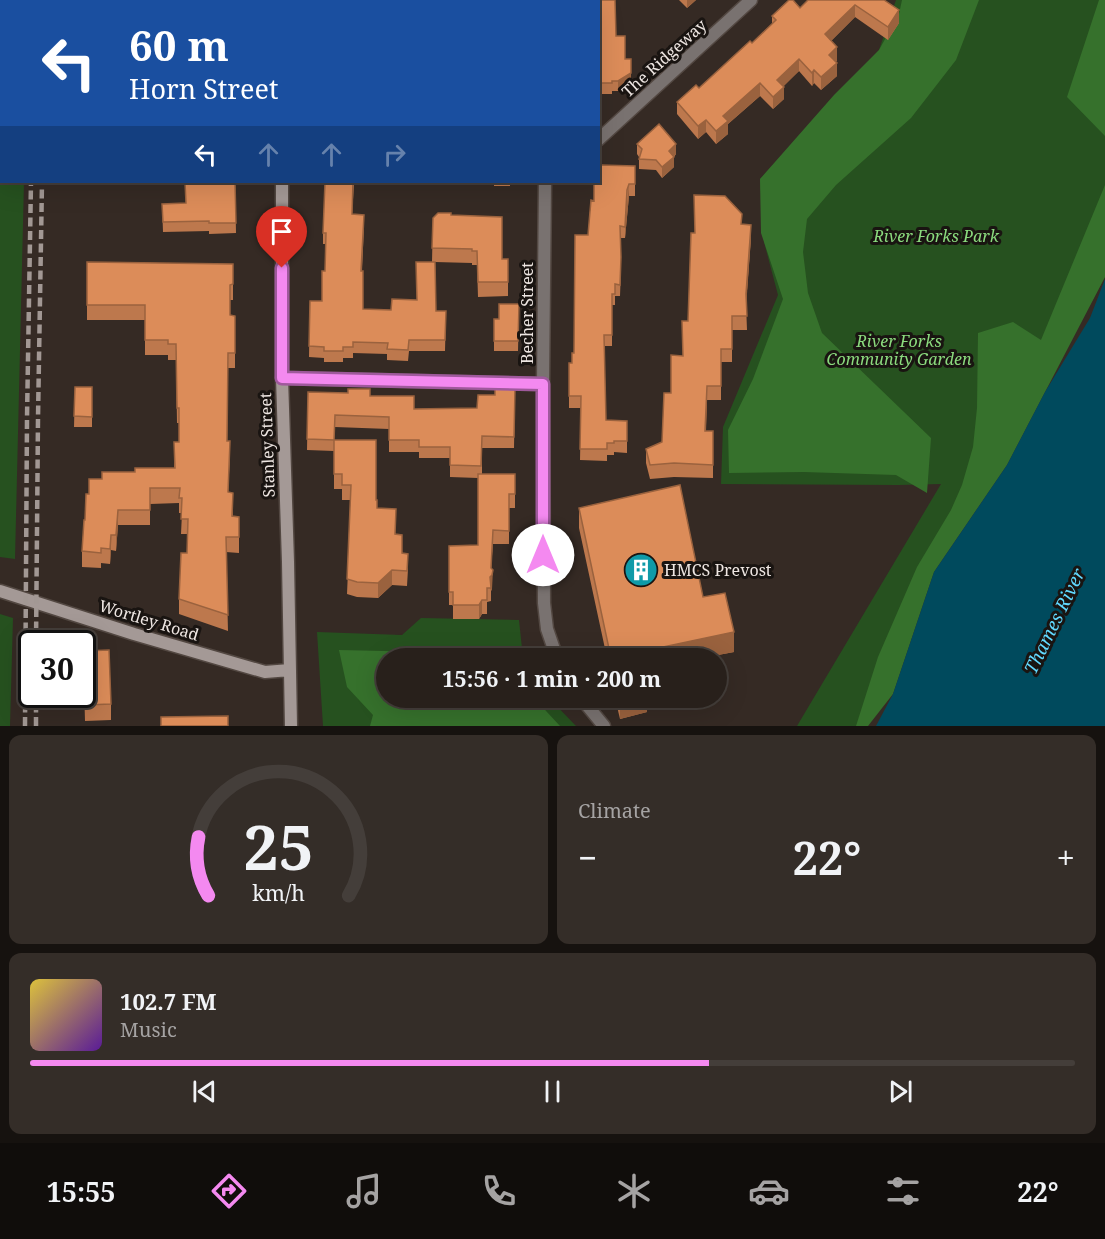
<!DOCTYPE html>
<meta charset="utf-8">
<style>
body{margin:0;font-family:"Noto Serif",serif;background:#342d28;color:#f1f3f6;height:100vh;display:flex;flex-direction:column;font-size:22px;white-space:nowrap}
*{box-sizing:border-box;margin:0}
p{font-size:20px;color:#a5a3a3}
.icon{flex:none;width:33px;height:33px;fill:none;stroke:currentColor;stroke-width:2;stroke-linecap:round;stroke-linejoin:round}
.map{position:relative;height:726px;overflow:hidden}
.details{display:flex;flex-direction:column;gap:9px;padding:9px;background:#16120f;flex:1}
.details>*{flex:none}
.guide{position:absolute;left:0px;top:0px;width:600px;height:183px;box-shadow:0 6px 24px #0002,0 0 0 2px #443e3a;background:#1a4fa0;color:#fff;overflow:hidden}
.speed{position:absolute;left:18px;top:630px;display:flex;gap:12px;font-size:30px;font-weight:700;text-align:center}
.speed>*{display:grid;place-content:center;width:78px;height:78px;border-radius:50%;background:#28201b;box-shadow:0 6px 24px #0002,0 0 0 2px #443e3a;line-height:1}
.speed .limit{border:3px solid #111;border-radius:9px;background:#fff;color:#111}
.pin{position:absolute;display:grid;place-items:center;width:51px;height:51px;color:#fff;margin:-62px -26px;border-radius:50% 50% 50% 0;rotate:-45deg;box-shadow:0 0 6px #0007}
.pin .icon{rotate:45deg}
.me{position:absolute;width:66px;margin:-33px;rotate:0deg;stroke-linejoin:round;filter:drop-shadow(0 0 4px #0008)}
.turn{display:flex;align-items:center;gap:21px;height:126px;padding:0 30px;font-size:27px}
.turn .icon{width:78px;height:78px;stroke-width:2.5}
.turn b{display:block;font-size:42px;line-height:51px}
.lanes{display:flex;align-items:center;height:57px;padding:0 30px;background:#0003;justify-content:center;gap:30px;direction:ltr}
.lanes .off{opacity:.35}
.big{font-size:45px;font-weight:700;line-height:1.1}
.details .tile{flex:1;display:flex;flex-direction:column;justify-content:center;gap:9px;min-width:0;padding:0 21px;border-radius:12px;background:#342d28}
.details .dial{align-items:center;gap:0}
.dial svg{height:156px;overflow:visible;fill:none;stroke:#443e3a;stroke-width:7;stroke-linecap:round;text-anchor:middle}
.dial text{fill:#f1f3f6;stroke:none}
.song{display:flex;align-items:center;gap:18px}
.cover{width:72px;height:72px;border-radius:9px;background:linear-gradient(135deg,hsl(50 70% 55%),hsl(270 70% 35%))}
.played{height:6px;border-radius:3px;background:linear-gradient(90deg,#f489f0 65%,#443e3a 65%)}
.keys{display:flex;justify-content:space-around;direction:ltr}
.heat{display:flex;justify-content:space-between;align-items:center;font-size:33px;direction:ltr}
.details .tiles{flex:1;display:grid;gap:9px;grid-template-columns:1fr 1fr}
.tile:last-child{grid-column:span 2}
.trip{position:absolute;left:376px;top:648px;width:351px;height:60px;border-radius:30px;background:#28201b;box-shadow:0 6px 24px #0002,0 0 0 2px #443e3a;font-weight:700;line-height:60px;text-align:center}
.tabs{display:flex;height:96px;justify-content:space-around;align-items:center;background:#100d0b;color:#a5a3a3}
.tabs .icon{width:42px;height:42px}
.tabs .selected{color:#f489f0}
.tabs b{font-size:27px;color:#f1f3f6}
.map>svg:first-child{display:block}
</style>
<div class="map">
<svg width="1105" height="726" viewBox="0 0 1105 726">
<rect width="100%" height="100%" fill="#352a24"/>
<path fill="#26511f" d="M0 0H35V2H2V182H24L15 559 0 557Z
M896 0H1105V277L1063 355 934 572 868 726H797L941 484 898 485 721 484 723 427 778 295 764 242 760 179 879 50Z
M0 614 13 618 10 726H0Z
M421 618 519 620 523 658H387V698H549L576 726H323L317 632 402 635Z"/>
<path fill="#36712c" d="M902 0H979L956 60 911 118 836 185 807 219 803 252 808 293 822 333 931 438 927 493 896 475 804 472 729 473 728 430 753 379 783 299 761 233 760 179 834 95 879 50 899 14Z
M1099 0H1105V136L1067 97Z
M1105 185V277L1007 465 934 572 893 694 868 726H856L878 657 917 567 951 510 962 485 973 447 977 408 978 333 1013 322 1041 340Z
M339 650 518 654V658H387V698H534L560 726H370L373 715 347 687Z"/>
<path fill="#004a5d" d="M1105 279V726H876L893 694 934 572 1007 465 1045 392 1090 318Z"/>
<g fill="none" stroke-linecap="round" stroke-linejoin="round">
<defs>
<path id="street" d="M546 2V0
M598 140 751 0
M545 182 543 384 544 603 547 629 557 658
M282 378 543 384
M581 698 604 726"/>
<path id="secondary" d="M282 2V0
M282 182V378L288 562 291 726
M0 591 134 634 265 672 290 670"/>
</defs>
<use href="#street" stroke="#534842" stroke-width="15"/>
<use href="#secondary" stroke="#534842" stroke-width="15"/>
<use href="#street" stroke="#797270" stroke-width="12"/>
<use href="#secondary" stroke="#a49996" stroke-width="12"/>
<path stroke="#a29894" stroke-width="4.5" stroke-dasharray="9 4.5" stroke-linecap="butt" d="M42 2V0
M53 2V0
M36 644 38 418 42 182
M25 726 27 418 31 182
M36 726V694"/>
</g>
<path fill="#bd784d" d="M679 0H696L687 8Z
M884 0 899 23 888 40 855 17 831 41 837 60 836 62 837 76 821 90 814 83 812 86 799 71 783 86 784 99 773 109 760 96 728 124V134L716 144 706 132 698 139 677 114V102L699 88 752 43 772 25V16L800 8Z
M598 2 616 36 625 59 631 83 618 91H612V94H598Z
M637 144 676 154 674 157V167L662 178 656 170 639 169V157L637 154Z
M635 166V196H629L625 238H621V269L620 296H615V305H612V346H604L606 420 627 421V453L614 452V455H607V461L580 460 581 408H569V363H572L574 353 588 235 594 201Z
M235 182 236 233 209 234V231L163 232 162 204 186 203Z
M325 182H374V185H354L352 214 364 226 362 271 363 309 391 310 417 300 432 262 433 218 451 215 502 259H508V296L478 297 477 265H472V263L435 262 436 311H446L445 351H409L408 361 387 360V354L353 353V358H343V362H324V358L309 357 310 301H322L325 271 326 244H323V233Z
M494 182H510V186H494Z
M742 224 751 238 746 304 747 330H732V362H721V400H707L706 431H713V478L674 477 650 479 646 463V449L662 442 671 393 683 356 688 321 694 233Z
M87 262 233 264V300H230V315L235 316V368H228L227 441 230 456 228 493 233 508V516L239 517V553L226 552 228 631 179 614V599L187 553 188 534H181L182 513H179V503L150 504V525H118L116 551 111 550 110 564 101 563V568L82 567V551L89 494 102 479 135 472 174 468V442H179V423H177L176 360H168V355H145V320H87Z
M519 304 518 351H494V319H499Z
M75 387H92V427H74Z
M515 389 514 448H482V474H515V508H509V544H493L491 568 492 589 491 591V601L487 602V614H482L479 619H453V605H449V546L478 545V478L450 477V458H419V452H389V429L335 427 334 440 376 500 377 508 396 534 408 569 407 586 392 585 378 598 357 597 347 594 351 500H342V489H334V442V451L307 450 308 392 370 396 414 409 477 408 495 395Z
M579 508 703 597 734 652 702 658H607L579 528Z
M83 651 111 704V720L85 721Z
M615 698H647V712L620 719Z"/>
<path fill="#9a623e" d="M687 0H696L687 8Z
M855 5V17L825 47V34Z
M899 10V23L888 40V27Z
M837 47V60L829 68V55Z
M799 59V71L777 93V80Z
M837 63V76L821 90V77Z
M814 70V83L812 86V73Z
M631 73V83L618 91V81Z
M760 83V96L728 124V134L716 144V131L723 116Z
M784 87V99L773 109V97Z
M706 120V132L698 139V126Z
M676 144V154L669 161V151Z
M674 157V167L662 178V167Z
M629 184V196L625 238V227Z
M751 225V238L746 308V294Z
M118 510V525L116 551V535Z
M493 530 491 577 493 570 492 589 491 591 490 588Z
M111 535V550L110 564V549Z
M392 570V585L378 598V583Z
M482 600V614L479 619V605Z
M734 632V652L702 658H639V652Z
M624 698H647V712L620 719V699Z"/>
<path fill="#dc8c59" stroke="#9a623e" stroke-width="1.5" d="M202 0H237V2H202Z
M318 0H351V2H318Z
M479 0H508V2H479Z
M576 0H615L616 36H625V59H631V73L618 81H612V83H598V2H576Z
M789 0H793L800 8 808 0H884L899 10 888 27 855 5 825 34 837 47 829 55 837 63 821 77 814 70 812 73 799 59 777 80 784 87 773 97 760 83 723 116 728 121 716 131 706 120 698 126 677 102 696 85 699 88 750 41 752 43 776 20 772 16Z
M659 124 676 144 669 151 674 157 662 167 656 160 639 159 642 149 637 144Z
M600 165 635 166V184H629L627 190 625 227 620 226 621 257 620 285 615 284V294H612V335H604L606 420 627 421V441H614V443H607V449H580L581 396H569V363H572V353H574L575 235H588L591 200 594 201V182H598V174H600Z
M185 182H235L236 223H209V221L163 222 162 204 186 203Z
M325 182H353L352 214 364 215 361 271H363V309L391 310 392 299 417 300 416 262H435L436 311H446L445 340H409L408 350 387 349 388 343 353 342V347H343V351H324V347L309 346 310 301H322V271H325L326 233H323Z
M694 195 725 196 742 214 741 224 751 225 746 294 747 316H732V349H721V386H707L705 431H713V465L674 463 650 465 646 449 662 442 664 393H671V355L683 356 682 321H688L691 233H695Z
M438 213H451V215L502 217V259H508V282H478L477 251H472V249L432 248 433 218Z
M87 262 233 264V284L230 285V315L235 316V353H228L227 441H230L228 492 233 493 232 516 239 517V537H226L228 615 179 599 181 553H187L188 519H181L182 498H179L180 488H150V510H118L116 535H111L110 549 101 548V553L82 551 84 520H85L86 494H89V479H102V472H135V468H175L174 442H179V408H177L176 344H168V340H145V305H87Z
M499 304H519L518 341H494V319H499Z
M75 387H92V417L74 416Z
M495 388 515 389 514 437 482 436 481 466 450 465V447H419V440H389V417L335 415 334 440 307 439 308 392 348 393V389H370V396H414V409L477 408 478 395H495Z
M334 440H376V500H377V508L396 509 395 534 402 535V553L408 554 407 571 392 570 378 583 357 582 347 579 351 485H342V474H334Z
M478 474H515V494H509V531L493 530 491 568 493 570 492 575 490 577 491 588H487V600H482L479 605H453V592H449V546L478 545Z
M680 485 703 597 725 593 734 632 639 652 640 658H611L579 508Z
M109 650 111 704 85 705 83 651Z
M228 716V726H161V717Z"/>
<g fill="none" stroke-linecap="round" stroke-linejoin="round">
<defs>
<path id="route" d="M282 268V378L543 384V555"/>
</defs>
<use href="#route" stroke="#9f599c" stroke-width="15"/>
<use href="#route" stroke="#f489f0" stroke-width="10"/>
</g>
<defs>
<symbol id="building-disc" viewBox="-11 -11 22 22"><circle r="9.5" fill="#0f9aa8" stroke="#191411"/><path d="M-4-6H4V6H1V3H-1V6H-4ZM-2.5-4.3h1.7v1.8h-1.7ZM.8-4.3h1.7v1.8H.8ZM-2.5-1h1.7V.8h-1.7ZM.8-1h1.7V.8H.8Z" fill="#fff"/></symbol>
</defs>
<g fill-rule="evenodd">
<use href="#building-disc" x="622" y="551" width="38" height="38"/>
</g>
<g text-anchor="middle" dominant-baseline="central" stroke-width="6" stroke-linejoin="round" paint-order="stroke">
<g font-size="16" fill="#eee6e2" stroke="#191411">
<text transform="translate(664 58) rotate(-42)">The Ridgeway</text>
<text transform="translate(527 313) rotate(-90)">Becher Street</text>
<text transform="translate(267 445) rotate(-92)">Stanley Street</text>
<text transform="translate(149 620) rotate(17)">Wortley Road</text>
</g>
<g font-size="16" font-style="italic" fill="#8bdb7e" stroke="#191411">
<text x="936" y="236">River Forks Park</text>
<text x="899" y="341">River Forks<tspan x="899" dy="18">Community Garden</tspan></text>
</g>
<g font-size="16" fill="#eee6e2" stroke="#191411" text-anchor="start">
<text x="664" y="570">HMCS Prevost</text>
</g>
<g font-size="18" font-style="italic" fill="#61d9ff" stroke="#191411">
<text transform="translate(1054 621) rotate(-64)">Thames River</text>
</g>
</g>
</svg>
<div class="speed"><div class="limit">30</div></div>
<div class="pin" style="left:282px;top:268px;background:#d93025"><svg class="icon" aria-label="arrive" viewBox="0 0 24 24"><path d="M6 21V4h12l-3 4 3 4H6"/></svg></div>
<svg class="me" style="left:543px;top:555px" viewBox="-20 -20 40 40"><circle r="19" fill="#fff"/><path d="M0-13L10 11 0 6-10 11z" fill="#f489f0"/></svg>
<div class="trip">15:56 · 1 min · 200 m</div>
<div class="guide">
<div class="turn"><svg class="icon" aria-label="left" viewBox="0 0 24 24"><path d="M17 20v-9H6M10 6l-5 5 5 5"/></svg><div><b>60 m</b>Horn Street</div></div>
<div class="lanes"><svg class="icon" aria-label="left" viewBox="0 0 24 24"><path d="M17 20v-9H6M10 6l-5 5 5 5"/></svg><svg class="icon off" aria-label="ahead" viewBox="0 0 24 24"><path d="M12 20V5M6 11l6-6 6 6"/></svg><svg class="icon off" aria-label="ahead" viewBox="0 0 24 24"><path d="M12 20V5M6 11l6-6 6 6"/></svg><svg class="icon off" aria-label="right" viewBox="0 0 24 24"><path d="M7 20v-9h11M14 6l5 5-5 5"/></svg></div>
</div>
</div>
<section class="details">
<div class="tiles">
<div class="tile dial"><svg viewBox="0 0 100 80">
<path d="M14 69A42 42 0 1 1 86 69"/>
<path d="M14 69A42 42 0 0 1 9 39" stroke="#f489f0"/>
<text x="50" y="56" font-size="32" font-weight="700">25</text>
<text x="50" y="72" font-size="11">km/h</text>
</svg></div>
<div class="tile"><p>Climate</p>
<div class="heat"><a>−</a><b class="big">22°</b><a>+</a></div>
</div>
<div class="tile">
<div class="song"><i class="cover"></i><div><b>102.7 FM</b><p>Music</p></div></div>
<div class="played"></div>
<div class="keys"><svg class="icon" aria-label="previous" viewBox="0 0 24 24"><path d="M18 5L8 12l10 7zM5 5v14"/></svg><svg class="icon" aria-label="pause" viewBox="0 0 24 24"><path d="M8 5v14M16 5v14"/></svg><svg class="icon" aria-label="next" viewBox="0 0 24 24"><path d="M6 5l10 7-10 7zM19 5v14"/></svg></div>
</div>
</div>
</section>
<nav class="tabs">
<b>15:55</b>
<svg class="icon selected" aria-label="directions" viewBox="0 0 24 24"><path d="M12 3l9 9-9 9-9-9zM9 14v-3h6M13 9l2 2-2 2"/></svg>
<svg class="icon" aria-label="music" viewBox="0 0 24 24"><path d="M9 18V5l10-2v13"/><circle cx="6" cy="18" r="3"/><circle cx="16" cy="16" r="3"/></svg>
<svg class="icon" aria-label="phone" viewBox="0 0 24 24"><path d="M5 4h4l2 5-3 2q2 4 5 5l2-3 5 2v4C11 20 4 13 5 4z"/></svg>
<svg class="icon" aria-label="climate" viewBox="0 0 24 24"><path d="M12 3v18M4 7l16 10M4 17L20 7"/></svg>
<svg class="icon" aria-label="car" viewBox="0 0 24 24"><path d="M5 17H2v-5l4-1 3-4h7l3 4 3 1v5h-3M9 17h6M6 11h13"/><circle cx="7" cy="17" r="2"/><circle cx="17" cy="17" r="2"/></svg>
<svg class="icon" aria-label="filters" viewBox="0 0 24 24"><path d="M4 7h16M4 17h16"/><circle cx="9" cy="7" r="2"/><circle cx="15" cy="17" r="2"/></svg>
<b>22°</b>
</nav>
